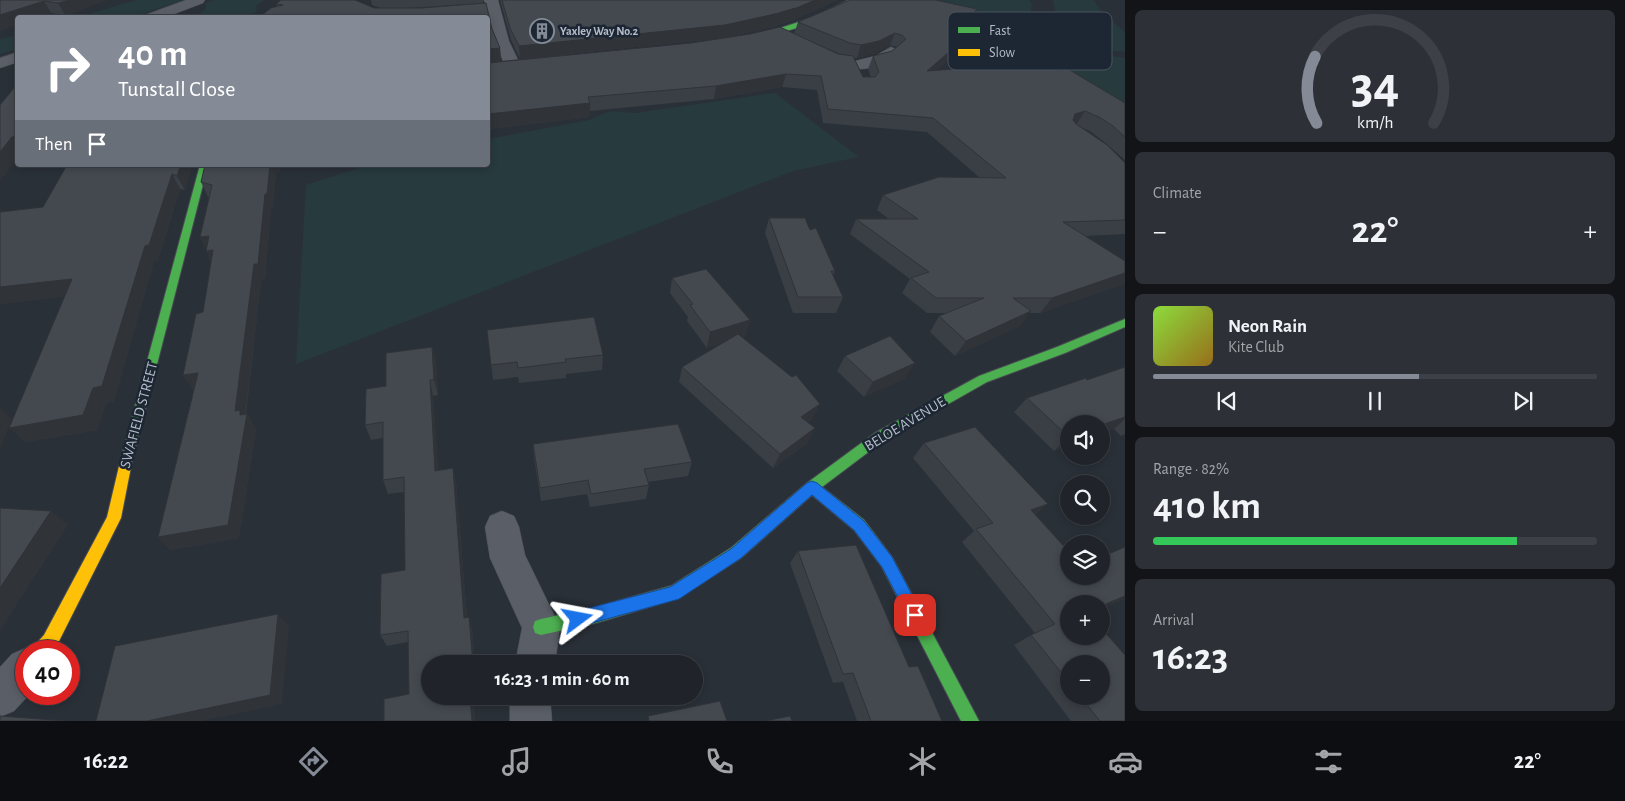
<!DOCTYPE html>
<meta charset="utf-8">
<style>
body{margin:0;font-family:"Alegreya Sans",sans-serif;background:#2d3036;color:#f1f3f6;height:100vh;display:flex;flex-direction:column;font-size:19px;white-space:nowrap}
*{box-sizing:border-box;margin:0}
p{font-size:16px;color:#a2a4a8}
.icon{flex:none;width:28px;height:28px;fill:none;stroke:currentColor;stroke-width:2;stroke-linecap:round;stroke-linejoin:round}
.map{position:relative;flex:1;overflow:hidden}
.side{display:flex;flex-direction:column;gap:10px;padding:10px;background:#121417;width:500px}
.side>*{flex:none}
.guide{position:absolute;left:15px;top:15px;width:475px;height:152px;border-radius:5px;box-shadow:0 2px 8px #0003,0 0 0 1px #3d4147;background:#848b96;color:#fff;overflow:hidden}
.fabs{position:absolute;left:1060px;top:415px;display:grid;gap:10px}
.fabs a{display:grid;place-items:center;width:50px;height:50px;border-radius:50%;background:#20242a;box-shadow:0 2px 8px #0003,0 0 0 1px #3d4147;font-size:25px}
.speed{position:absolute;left:15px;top:640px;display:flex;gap:10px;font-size:25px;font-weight:700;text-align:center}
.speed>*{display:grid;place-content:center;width:65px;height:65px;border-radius:50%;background:#20242a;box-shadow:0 2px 8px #0003,0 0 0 1px #3d4147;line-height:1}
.speed .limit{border:8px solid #d22;background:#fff;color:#111}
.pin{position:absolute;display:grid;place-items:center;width:42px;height:42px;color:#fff;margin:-21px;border-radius:10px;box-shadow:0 2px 8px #0006}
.me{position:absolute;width:55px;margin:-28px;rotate:77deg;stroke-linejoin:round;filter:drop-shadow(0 0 4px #0008)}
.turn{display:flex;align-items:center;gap:18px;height:105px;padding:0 20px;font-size:22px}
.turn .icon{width:65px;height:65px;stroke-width:2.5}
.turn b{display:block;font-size:35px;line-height:42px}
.then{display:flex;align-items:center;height:48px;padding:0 20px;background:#0003;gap:10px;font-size:19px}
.big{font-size:38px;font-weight:700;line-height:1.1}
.side .card{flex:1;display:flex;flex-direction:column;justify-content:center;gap:8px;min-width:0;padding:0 18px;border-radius:8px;background:#2d3036}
.side .dial{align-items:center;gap:0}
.dial svg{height:130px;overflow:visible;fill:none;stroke:#3d4147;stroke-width:7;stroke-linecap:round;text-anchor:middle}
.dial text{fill:#f1f3f6;stroke:none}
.song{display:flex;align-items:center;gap:15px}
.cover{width:60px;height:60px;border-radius:8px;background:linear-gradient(135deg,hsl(90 70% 55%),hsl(40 70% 35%))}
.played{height:5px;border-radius:2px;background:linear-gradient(90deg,#848b96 60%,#3d4147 60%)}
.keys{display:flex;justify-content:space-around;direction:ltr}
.heat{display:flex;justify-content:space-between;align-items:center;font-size:28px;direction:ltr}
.charge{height:8px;border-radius:4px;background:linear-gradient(90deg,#34c759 82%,#3d4147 0)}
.trip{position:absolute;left:421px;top:655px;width:282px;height:50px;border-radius:25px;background:#20242a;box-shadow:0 2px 8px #0003,0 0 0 1px #3d4147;font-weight:700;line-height:50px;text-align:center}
.dock{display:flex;height:80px;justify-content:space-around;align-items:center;background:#0d0e11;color:#a2a4a8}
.dock .icon{width:35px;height:35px}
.dock .on{color:#848b96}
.dock b{font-size:22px;color:#f1f3f6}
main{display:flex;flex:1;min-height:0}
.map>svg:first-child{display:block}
</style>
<main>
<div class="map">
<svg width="1125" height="721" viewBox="0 0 1125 721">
<rect width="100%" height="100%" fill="#2a3038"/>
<path fill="#273a3e" d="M136 0H183L133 17H79Z
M214 0H264L256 6 257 12 237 17 193 18 206 9V3Z
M914 0H1029L1032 5 1027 24 998 68 1007 18Z
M1053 0H1094L1102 13 1125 32V52C1108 50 1059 48 1048 36L1057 18Z
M17 35V49L0 54V39Z
M1040 44 1125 58V106L1020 67Z
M775 93 859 157 793 171 296 364 306 185 368 165H488V139L589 120 610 111 635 113Z"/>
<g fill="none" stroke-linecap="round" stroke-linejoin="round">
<defs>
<path id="street" d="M186 0H205L203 3 164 18H143L145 15Z
M484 0H498L509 41 521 66 519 69H507L505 66 495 41 488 13 449 16 442 12 449 8 486 5Z
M891 47 896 49 899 52C890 64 866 72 851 68L849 65 851 62 875 56Z
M18 52V62L0 68V58Z
M502 511 514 516 519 527 525 555 560 627 555 664H515L522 628 490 558 485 527 490 516Z
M26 648 33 651H26V694H30L14 711 0 717V667L12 654Z
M510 696H550L552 721H510Z"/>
<path id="fast" d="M849 0H856C829 21 785 32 752 40L747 39 814 17Z
M200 165H208L132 462 131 466 126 467 121 466 120 462Z
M1125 319V327L1065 353 987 382 883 441 822 487 864 520 892 557 979 721H961L882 567 854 530 812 495 741 558 679 598 596 623 541 635 535 633 533 627 535 621 541 619 596 607 671 586 731 548 807 483 875 433 979 376 1057 347Z"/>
<path id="slow" d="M126 457 131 458 132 462 121 518 56 647 51 651H33L35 645 44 635 107 517 120 462 121 458Z"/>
</defs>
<use href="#street" stroke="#484c53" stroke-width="1"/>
<use href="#fast" stroke="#484c53" stroke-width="2"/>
<use href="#slow" stroke="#484c53" stroke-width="2"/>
<use href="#street" fill="#5a5e66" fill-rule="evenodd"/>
<use href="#fast" fill="#4caf50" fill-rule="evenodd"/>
<use href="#slow" fill="#ffc107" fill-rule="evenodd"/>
</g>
<path fill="#3a3f45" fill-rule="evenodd" d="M0 0H106L74 13 65 15 51 13 38 18H18Z
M371 0H484L483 3 492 29 500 48 501 61 794 34 798 22 972 21 968 25 978 27 972 39 937 70H1057L1125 103V160L1103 141 1090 131 1080 127 1125 163V234L1085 236 1124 284 1040 313H1029L1020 326 955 356 930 332 939 316 947 313H927L902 293 910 279 850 234 856 219H889L877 210 883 195 980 178 927 132 823 123 817 90 782 87 714 99 590 111V117L488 129V18L277 6 276 4 356 1 374 8H381L372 5ZM470 4 421 8H409ZM808 40 838 53 841 54H838ZM890 45 897 47 892 51 873 56 868 69 871 77H863L854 58H857L874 54Z
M500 0H838L796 19 772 27 723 38 520 59 511 40Z
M67 165H192L185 190 180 189 158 260 154 261 114 401 106 403 97 430 25 442 65 296 0 304V212L43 207Z
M205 165 280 172H276L273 209H271L265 279 261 280 246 414H247L256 429 239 538 171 550 158 537 194 390 183 375 203 312 211 262 206 249 200 237 210 197H208L201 182Z
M769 218 810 230 835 271 833 276 843 297 836 313H793L765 233Z
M672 278 750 320 745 336 742 337 813 419 808 422V443L773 468 679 382 682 367 724 342 707 348 687 321 688 317 670 293Z
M487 330 603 355 602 370 566 374V378L519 383 518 377 493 380Z
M432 347 436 363 438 395 433 396 438 470 453 468 456 482 467 617 472 628 475 664H430L473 696 475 721H384L409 694 408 642 387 646 380 635 405 570 404 492 388 494 383 480V438L371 440 365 425 386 386Z
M845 356 905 378 864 397 837 371Z
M1125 367V434L1121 436 1114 429 1101 434V424L1069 445 1054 451 1014 412 1027 398 1087 380Z
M924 443 1035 515 1069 576 1125 598 1101 609V604H1069L1125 721H1071L1014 645 1035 633 962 542 974 531 913 458ZM1069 664 1101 696H1069Z
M533 444 692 462 688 476 648 482 649 485 646 499 590 507 587 494 541 501 534 458Z
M798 551 909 667 942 721H857L843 682 833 683 790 563Z"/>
<path fill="#303338" d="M71 0H106L74 13 65 15 58 3Z
M815 0H838L796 19 772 27 723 38 520 59 519 46Z
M44 1 51 13 38 18H18V25L0 31V15Z
M977 9 972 21 958 36 963 23Z
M978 27 972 39 921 85 927 71Z
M895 33 890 45 874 54 857 58 861 45Z
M500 48 501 61 488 63V49Z
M786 74 782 87 714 99 716 86Z
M590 103V117L488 129V114Z
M1085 111 1076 125 1066 128 1075 114Z
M18 136V157L0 182V152L12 137Z
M181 165H192L185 190 177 176Z
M270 165H281L280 172H276L273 209H271L265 279 261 280 245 418 247 414 256 429 239 538 171 550 158 537 235 411 254 264Z
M172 174 180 189 158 260 154 261 114 401 106 403 97 430 25 442 9 428 93 388 145 246Z
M209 236 214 252V266L206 251H207L200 237Z
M1125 273V282L1124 284 1040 313 1052 298Z
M72 279 83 294 0 304V287Z
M1031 311 1020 326 955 356 966 341Z
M750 320 745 336 707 348 710 332Z
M432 347 436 363 438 395 434 380Z
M915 363 905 378 864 397 873 382Z
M198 373 208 387 193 390 183 375Z
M430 380 433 396 439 485 435 471Z
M820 404 813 419 794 432 801 417Z
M0 408 12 419 0 450Z
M1125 417V419L1114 429 1101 434V425Z
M815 428 808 443 773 468 780 454Z
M1069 437V445L1054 451Z
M453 468 456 482 468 629 464 618Z
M1048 504 1032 518 1031 510Z
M51 511 68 525 0 631V588Z
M1125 596V599L1101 609V606Z
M278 614 289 626 282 704 202 721H147Z
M469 617 472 628 475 664H473Z
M470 696H473L475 721H472Z"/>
<path fill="#444950" stroke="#303338" d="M0 0H71L58 3 44 1 0 15Z
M281 0H355L374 8H421L486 3 492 29 500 48 488 49V18H258L271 8 283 5 276 4Z
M502 0H815L799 7 775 14 725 25 519 46 510 28Z
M850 0H935L977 9 963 23 978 27 927 71 1045 62 1057 70 1068 69 1125 103V137L1113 126 1099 117 1085 111 1075 114 1073 120 1076 124 1107 145 1125 163V220L1063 222 1125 261V273L1052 298H1013L1031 311 966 341 939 316 984 298H936L911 278 929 272 856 219H918L883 195 939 177 1006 178 933 118 828 109 821 76 786 74 716 86 588 97 590 103 488 114V63L691 43 750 34 780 27 838 54 853 56 863 77H875L879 72 873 56 892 51 906 39 902 35 895 33 879 41 861 45 850 43 798 22Z
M239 15 243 18H228Z
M18 83V136L12 137 0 152V105Z
M67 165H181L177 176 172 174 149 245 145 246 102 386 93 388 83 415 9 428 72 279 0 287V212L43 207Z
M205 165H270L267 194H265L258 264H254L235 411 240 410V415L247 414 228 525 158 537 198 373 183 375 196 314 203 312 213 250 206 251 209 236 200 237 212 185 201 182Z
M769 218H805L810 230 816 228 835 271H831L843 297H798Z
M706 269 750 320 710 332 690 305 693 304 672 278Z
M594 317 603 355 565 359 566 362 518 368 517 362 491 365 487 330Z
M738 334 792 377 796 375 820 404 801 417 815 428 780 454 682 367Z
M890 336 915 363 873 382 845 356Z
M432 347 434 380H430L435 471 453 468 464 618 469 617 473 664H430V696H470L472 721H384V699L409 694 408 631 380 635 381 574 405 570 404 477 383 480V422L365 425 366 389 386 386V353Z
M1125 367V417L1101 425V424H1069V437L1027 398 1086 378 1087 380Z
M678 424 692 462 644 469 649 485 591 494 588 480 540 488 533 444Z
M975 427 1048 504 1031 510 1069 552V576H1101V557L1125 547V596L1101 606V604H1069V636H1101V628L1125 655V721H1100L1080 696H1101V664H1069V682L1031 635 1055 624 976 529 993 523 924 443Z
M0 508 51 511 0 588Z
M856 545 909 667 918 666 942 721H871L853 673 843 674 798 551Z
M278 614 270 695 147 721H96L115 646Z
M720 701 727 721H649L648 716Z
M0 716 67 721H0Z
M790 716 792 721H765Z"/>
<path fill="#1a73e8" stroke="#114b97" d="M812 481 817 483 864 521 892 557 920 610 923 615 920 620 915 623 910 620 882 567 854 530 812 495 741 558 679 599 578 627 573 625 570 619 573 614 578 611 670 587 731 549 807 483Z"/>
<defs>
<symbol id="building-ring" viewBox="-11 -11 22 22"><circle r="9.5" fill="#1d2633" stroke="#848b96" stroke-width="1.5"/><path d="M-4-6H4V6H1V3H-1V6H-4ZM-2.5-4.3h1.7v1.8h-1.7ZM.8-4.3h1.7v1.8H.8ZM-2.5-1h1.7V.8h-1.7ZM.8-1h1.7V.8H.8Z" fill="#848b96"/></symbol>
</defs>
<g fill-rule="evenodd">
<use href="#building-ring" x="528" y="17" width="28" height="28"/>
</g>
<g text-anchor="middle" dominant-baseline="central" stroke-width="5" stroke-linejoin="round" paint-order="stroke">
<g font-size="12" font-weight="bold" fill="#b4bcc9" stroke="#1d2633" text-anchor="start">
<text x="560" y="31">Yaxley Way No.2</text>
</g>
<g font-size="15" fill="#b4bcc9" stroke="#1d2633">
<text transform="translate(139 415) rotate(-75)">SWAFIELD STREET</text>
<text transform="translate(905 424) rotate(-31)">BELOE AVENUE</text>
</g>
</g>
<rect x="948" y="12" width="164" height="58" rx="8" fill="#1d2633" stroke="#4a5360" stroke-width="1"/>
<rect x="958" y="27" width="22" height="6" fill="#4caf50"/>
<rect x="958" y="49" width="22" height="7" fill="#ffc107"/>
<g font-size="14" fill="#b4bcc9">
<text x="989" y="35">Fast</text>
<text x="989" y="57">Slow</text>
</g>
</svg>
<div class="fabs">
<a><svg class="icon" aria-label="sound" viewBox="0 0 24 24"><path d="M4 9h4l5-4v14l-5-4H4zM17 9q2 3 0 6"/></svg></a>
<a><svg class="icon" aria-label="search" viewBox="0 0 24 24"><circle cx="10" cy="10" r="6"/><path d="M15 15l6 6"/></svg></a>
<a><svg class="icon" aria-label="layers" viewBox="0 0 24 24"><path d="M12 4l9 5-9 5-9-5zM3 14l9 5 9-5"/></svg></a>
<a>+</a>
<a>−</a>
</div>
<div class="speed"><div class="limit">40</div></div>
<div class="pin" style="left:915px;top:615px;background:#d93025"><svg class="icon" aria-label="arrive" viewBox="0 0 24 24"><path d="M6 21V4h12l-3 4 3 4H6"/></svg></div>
<svg class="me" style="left:578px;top:619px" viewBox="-20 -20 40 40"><path d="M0-17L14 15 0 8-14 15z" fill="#1a73e8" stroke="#fff" stroke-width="4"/></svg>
<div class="trip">16:23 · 1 min · 60 m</div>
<div class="guide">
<div class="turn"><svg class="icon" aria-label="right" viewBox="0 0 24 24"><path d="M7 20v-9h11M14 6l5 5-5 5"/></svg><div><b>40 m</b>Tunstall Close</div></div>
<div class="then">Then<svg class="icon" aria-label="arrive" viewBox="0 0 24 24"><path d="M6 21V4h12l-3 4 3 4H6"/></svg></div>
</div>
</div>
<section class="side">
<div class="card dial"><svg viewBox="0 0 100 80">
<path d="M14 69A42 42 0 1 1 86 69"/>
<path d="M14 69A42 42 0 0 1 13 28" stroke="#848b96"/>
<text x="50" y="56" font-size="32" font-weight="700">34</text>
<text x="50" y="72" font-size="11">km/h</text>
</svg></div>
<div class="card"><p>Climate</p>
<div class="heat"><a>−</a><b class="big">22°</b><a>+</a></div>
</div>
<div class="card">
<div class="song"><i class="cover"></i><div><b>Neon Rain</b><p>Kite Club</p></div></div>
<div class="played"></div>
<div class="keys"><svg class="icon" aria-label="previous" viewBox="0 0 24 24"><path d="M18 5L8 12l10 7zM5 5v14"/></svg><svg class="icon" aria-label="pause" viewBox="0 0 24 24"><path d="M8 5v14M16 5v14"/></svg><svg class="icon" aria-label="next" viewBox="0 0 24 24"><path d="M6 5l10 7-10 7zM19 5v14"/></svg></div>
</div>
<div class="card"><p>Range · 82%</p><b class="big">410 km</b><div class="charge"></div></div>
<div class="card"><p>Arrival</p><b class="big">16:23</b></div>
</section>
</main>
<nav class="dock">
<b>16:22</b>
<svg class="icon on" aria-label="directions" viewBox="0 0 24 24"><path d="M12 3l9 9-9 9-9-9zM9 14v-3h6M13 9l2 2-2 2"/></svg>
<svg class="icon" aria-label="music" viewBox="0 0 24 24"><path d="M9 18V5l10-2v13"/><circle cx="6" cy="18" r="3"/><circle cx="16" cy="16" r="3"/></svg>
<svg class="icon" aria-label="phone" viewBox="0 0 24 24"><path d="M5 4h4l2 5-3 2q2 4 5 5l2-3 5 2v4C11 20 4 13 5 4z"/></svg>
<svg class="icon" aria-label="climate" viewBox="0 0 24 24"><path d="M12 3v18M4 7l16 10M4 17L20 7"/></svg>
<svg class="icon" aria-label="car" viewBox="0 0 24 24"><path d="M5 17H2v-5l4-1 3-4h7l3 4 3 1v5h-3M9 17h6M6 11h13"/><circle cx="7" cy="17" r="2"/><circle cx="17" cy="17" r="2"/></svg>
<svg class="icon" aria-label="filters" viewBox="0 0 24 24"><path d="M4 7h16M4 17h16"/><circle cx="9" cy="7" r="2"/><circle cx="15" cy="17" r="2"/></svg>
<b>22°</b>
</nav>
